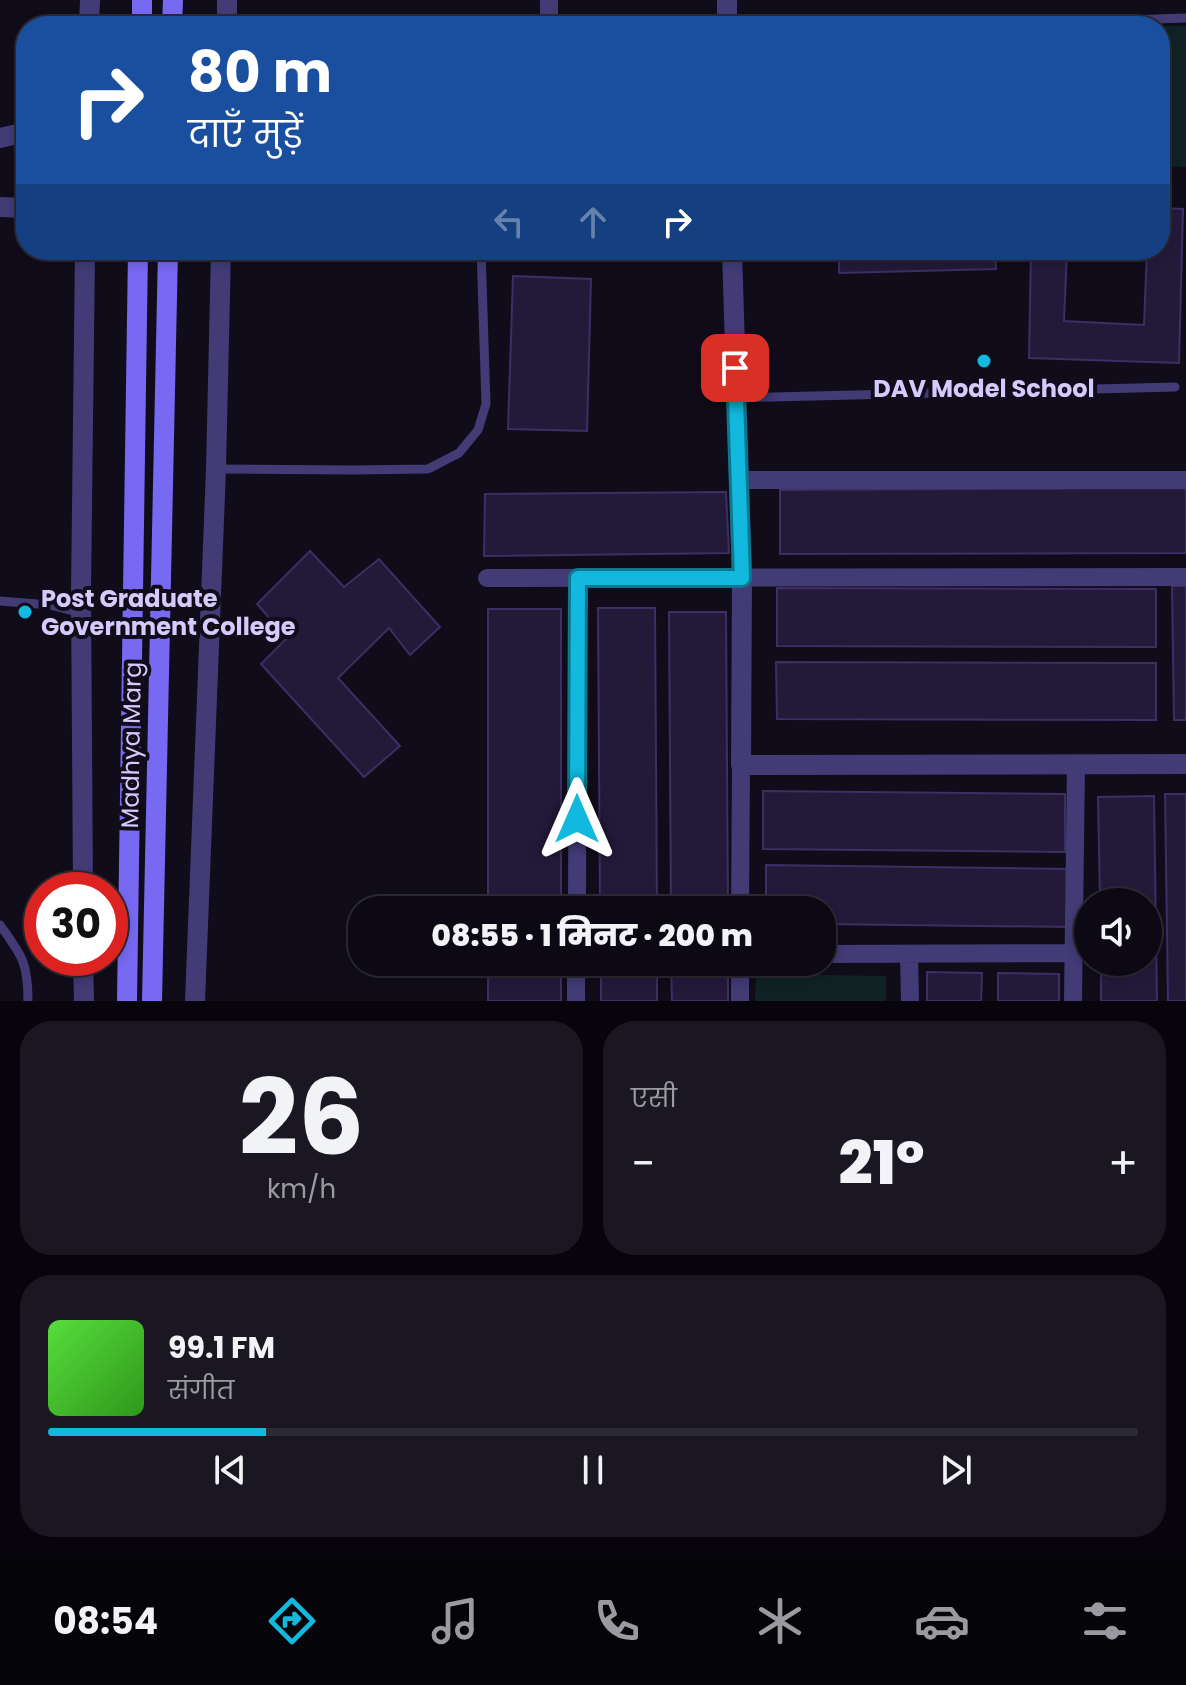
<!DOCTYPE html>
<html lang="hi">
<meta charset="utf-8">
<style>
body{margin:0;font-family:Poppins,"Noto Sans Devanagari",sans-serif;background:#1a1722;color:#f1f3f6;height:100vh;display:flex;flex-direction:column;font-size:30px;white-space:nowrap}
*{box-sizing:border-box;margin:0}
p{font-size:26px;color:#9a9aa0}
.icon{flex:none;width:44px;height:44px;fill:none;stroke:currentColor;stroke-width:2;stroke-linecap:round;stroke-linejoin:round}
.map{position:relative;height:1001px;overflow:hidden}
.sheet{display:flex;flex-direction:column;gap:20px;padding:20px;background:#07050b;flex:1}
.sheet>*{flex:none}
.guide{position:absolute;left:16px;top:16px;width:1154px;height:244px;border-radius:32px;box-shadow:0 4px 12px #0003,0 0 0 2px #2c2a34;background:#1a4fa0;color:#fff;overflow:hidden}
.fabs{position:absolute;left:1074px;top:888px;display:grid;gap:16px}
.fabs a{display:grid;place-items:center;width:88px;height:88px;border-radius:50%;background:#0c0914;box-shadow:0 4px 12px #0003,0 0 0 2px #2c2a34;font-size:40px}
.speed{position:absolute;left:24px;top:872px;display:flex;gap:16px;font-size:40px;font-weight:700;text-align:center}
.speed>*{display:grid;place-content:center;width:104px;height:104px;border-radius:50%;background:#0c0914;box-shadow:0 4px 12px #0003,0 0 0 2px #2c2a34;line-height:1}
.speed .limit{border:12px solid #d22;background:#fff;color:#111}
.pin{position:absolute;display:grid;place-items:center;width:68px;height:68px;color:#fff;margin:-34px;border-radius:16px;box-shadow:0 4px 12px #0006}
.me{position:absolute;width:88px;margin:-44px;rotate:0deg;stroke-linejoin:round;filter:drop-shadow(0 0 6px #0008)}
.turn{display:flex;align-items:center;gap:28px;height:168px;padding:0 40px;font-size:36px}
.turn .icon{width:104px;height:104px;stroke-width:2.5}
.turn b{display:block;font-size:56px;line-height:68px}
.lanes{display:flex;align-items:center;height:76px;padding:0 40px;background:#0003;justify-content:center;gap:40px;direction:ltr}
.lanes .off{opacity:.35}
.big{font-size:60px;font-weight:800;line-height:1.1}
.sheet .card{flex:1;display:flex;flex-direction:column;justify-content:center;gap:12px;min-width:0;padding:0 28px;border-radius:32px;background:#1a1722}
.sheet .dial{align-items:center;gap:0}
.dial b{font-size:104px;line-height:1}
.song{display:flex;align-items:center;gap:24px}
.cover{width:96px;height:96px;border-radius:12px;background:linear-gradient(135deg,hsl(110 70% 55%),hsl(110 70% 35%))}
.played{height:8px;border-radius:4px;background:linear-gradient(90deg,#12b8de 20%,#2c2a34 20%)}
.keys{display:flex;justify-content:space-around;direction:ltr}
.heat{display:flex;justify-content:space-between;align-items:center;font-size:44px;direction:ltr}
.sheet .tiles{flex:1;display:grid;gap:20px;grid-template-columns:1fr 1fr}
.card:last-child{grid-column:span 2}
.trip{position:absolute;left:348px;top:896px;width:488px;height:80px;border-radius:32px;background:#0c0914;box-shadow:0 4px 12px #0003,0 0 0 2px #2c2a34;font-weight:800;line-height:80px;text-align:center}
.tab-bar{display:flex;height:128px;justify-content:space-around;align-items:center;background:#050408;color:#9a9aa0}
.tab-bar .icon{width:56px;height:56px}
.tab-bar .current{color:#12b8de}
.tab-bar b{font-size:36px;color:#f1f3f6}
.map>svg:first-child{display:block}
</style>
<div class="map">
<svg width="1186" height="1001" viewBox="0 0 1186 1001">
<rect width="100%" height="100%" fill="#100c1a"/>
<path fill="#102224" d="M1160 26H1186V167L1160 166Z
M756 974 886 976V1001H755Z"/>
<path fill="#231a3a" stroke="#3d2e64" stroke-width="2" d="M1160 208 1183 209 1179 363 1029 358 1031 250H1067L1064 321 1144 325 1147 250H1160Z
M839 250H995L996 269 839 273Z
M513 276 591 279 587 431 508 429Z
M1186 488V553L780 554V490Z
M726 492 729 553 484 556 485 494Z
M310 551 344 587 379 559 440 627 410 655 389 628 338 678 400 746 364 777 261 664 287 638 257 604Z
M1172 586H1186V720H1174Z
M777 588 1156 589V647L777 646Z
M598 608H655L657 910H600Z
M488 609H561V910H488Z
M669 612H726L728 910H671Z
M776 662 1156 663V720L777 719Z
M763 791 1065 794V852L763 849Z
M1165 794H1186V1001H1168Z
M1154 796 1157 1001H1101V962H1148V902H1100L1098 797Z
M766 865 1068 869V927L822 924V910H766Z
M488 962H561V1001H488Z
M601 962H657V1001H601Z
M671 962H728V1001H672Z
M927 972 982 973 981 1001H927Z
M998 973 1059 974V1001H998Z"/>
<g fill="none" stroke-linecap="round" stroke-linejoin="round">
<path stroke="#423b76" stroke-width="9" d="M948 26 1186 18
M736 398 1175 387
M216 469 352 470 428 469 459 453 478 430 486 404 481 250
M0 601 50 605 81 613
M0 925C22 956 28 962 28 1001"/>
<path stroke="#423b76" stroke-width="18" d="M549 0V26
M739 480H1186
M487 578 1186 577
M577 910 578 578
M740 910 741 765
M822 954 1074 953
M909 954 910 1001
M576 1001V962
M740 1001V962
M1073 1001 1076 765"/>
<path stroke="#423b76" stroke-width="20" d="M727 0V26
M89 26 90 0
M227 26V0
M0 138 26 132
M0 207 26 208
M732 250 742 578 741 765 1186 764
M83 890 81 593 85 250
M83 958 84 1001
M195 1001 216 469 221 250"/>
<path stroke="#7869f3" stroke-width="20" d="M142 26V0
M172 26 173 0
M127 1001 138 250
M152 1001 168 250"/>
</g>
<g fill="none" stroke-linecap="round" stroke-linejoin="round">
<defs>
<path id="route" d="M577 819 578 578H742L735 368"/>
</defs>
<use href="#route" stroke="#0c7890" stroke-width="20"/>
<use href="#route" stroke="#12b8de" stroke-width="14"/>
</g>
<g fill="#12b8de" stroke="#100c1a" stroke-width="3">
<circle cx="984" cy="361" r="8"/>
<circle cx="25" cy="612" r="8"/>
</g>
<g text-anchor="middle" dominant-baseline="central" stroke-width="8" stroke-linejoin="round" paint-order="stroke">
<g font-size="24" font-weight="bold" fill="#d4cafb" stroke="#100c1a">
<text x="984" y="388">DAV Model School</text>
<text x="41" y="598" text-anchor="start">Post Graduate<tspan x="41" dy="28">Government College</tspan></text>
</g>
<g font-size="24" fill="#d4cafb" stroke="#100c1a">
<text transform="translate(131 745) rotate(-89)">Madhya Marg</text>
</g>
</g>
</svg>
<div class="fabs">
<a><svg class="icon" aria-label="sound" viewBox="0 0 24 24"><path d="M4 9h4l5-4v14l-5-4H4zM17 9q2 3 0 6"/></svg></a>
</div>
<div class="speed"><div class="limit">30</div></div>
<div class="pin" style="left:735px;top:368px;background:#d93025"><svg class="icon" aria-label="arrive" viewBox="0 0 24 24"><path d="M6 21V4h12l-3 4 3 4H6"/></svg></div>
<svg class="me" style="left:577px;top:819px" viewBox="-20 -20 40 40"><path d="M0-17L14 15 0 8-14 15z" fill="#12b8de" stroke="#fff" stroke-width="4"/></svg>
<div class="trip">08:55 · 1 मिनट · 200 m</div>
<div class="guide">
<div class="turn"><svg class="icon" aria-label="right" viewBox="0 0 24 24"><path d="M7 20v-9h11M14 6l5 5-5 5"/></svg><div><b>80 m</b>दाएँ मुड़ें</div></div>
<div class="lanes"><svg class="icon off" aria-label="left" viewBox="0 0 24 24"><path d="M17 20v-9H6M10 6l-5 5 5 5"/></svg><svg class="icon off" aria-label="ahead" viewBox="0 0 24 24"><path d="M12 20V5M6 11l6-6 6 6"/></svg><svg class="icon" aria-label="right" viewBox="0 0 24 24"><path d="M7 20v-9h11M14 6l5 5-5 5"/></svg></div>
</div>
</div>
<section class="sheet">
<div class="tiles">
<div class="card dial"><b>26</b><p>km/h</p></div>
<div class="card"><p>एसी</p>
<div class="heat"><a>−</a><b class="big">21°</b><a>+</a></div>
</div>
<div class="card">
<div class="song"><i class="cover"></i><div><b>99.1 FM</b><p>संगीत</p></div></div>
<div class="played"></div>
<div class="keys"><svg class="icon" aria-label="previous" viewBox="0 0 24 24"><path d="M18 5L8 12l10 7zM5 5v14"/></svg><svg class="icon" aria-label="pause" viewBox="0 0 24 24"><path d="M8 5v14M16 5v14"/></svg><svg class="icon" aria-label="next" viewBox="0 0 24 24"><path d="M6 5l10 7-10 7zM19 5v14"/></svg></div>
</div>
</div>
</section>
<nav class="tab-bar">
<b>08:54</b>
<svg class="icon current" aria-label="directions" viewBox="0 0 24 24"><path d="M12 3l9 9-9 9-9-9zM9 14v-3h6M13 9l2 2-2 2"/></svg>
<svg class="icon" aria-label="music" viewBox="0 0 24 24"><path d="M9 18V5l10-2v13"/><circle cx="6" cy="18" r="3"/><circle cx="16" cy="16" r="3"/></svg>
<svg class="icon" aria-label="phone" viewBox="0 0 24 24"><path d="M5 4h4l2 5-3 2q2 4 5 5l2-3 5 2v4C11 20 4 13 5 4z"/></svg>
<svg class="icon" aria-label="climate" viewBox="0 0 24 24"><path d="M12 3v18M4 7l16 10M4 17L20 7"/></svg>
<svg class="icon" aria-label="car" viewBox="0 0 24 24"><path d="M5 17H2v-5l4-1 3-4h7l3 4 3 1v5h-3M9 17h6M6 11h13"/><circle cx="7" cy="17" r="2"/><circle cx="17" cy="17" r="2"/></svg>
<svg class="icon" aria-label="filters" viewBox="0 0 24 24"><path d="M4 7h16M4 17h16"/><circle cx="9" cy="7" r="2"/><circle cx="15" cy="17" r="2"/></svg>
</nav>
